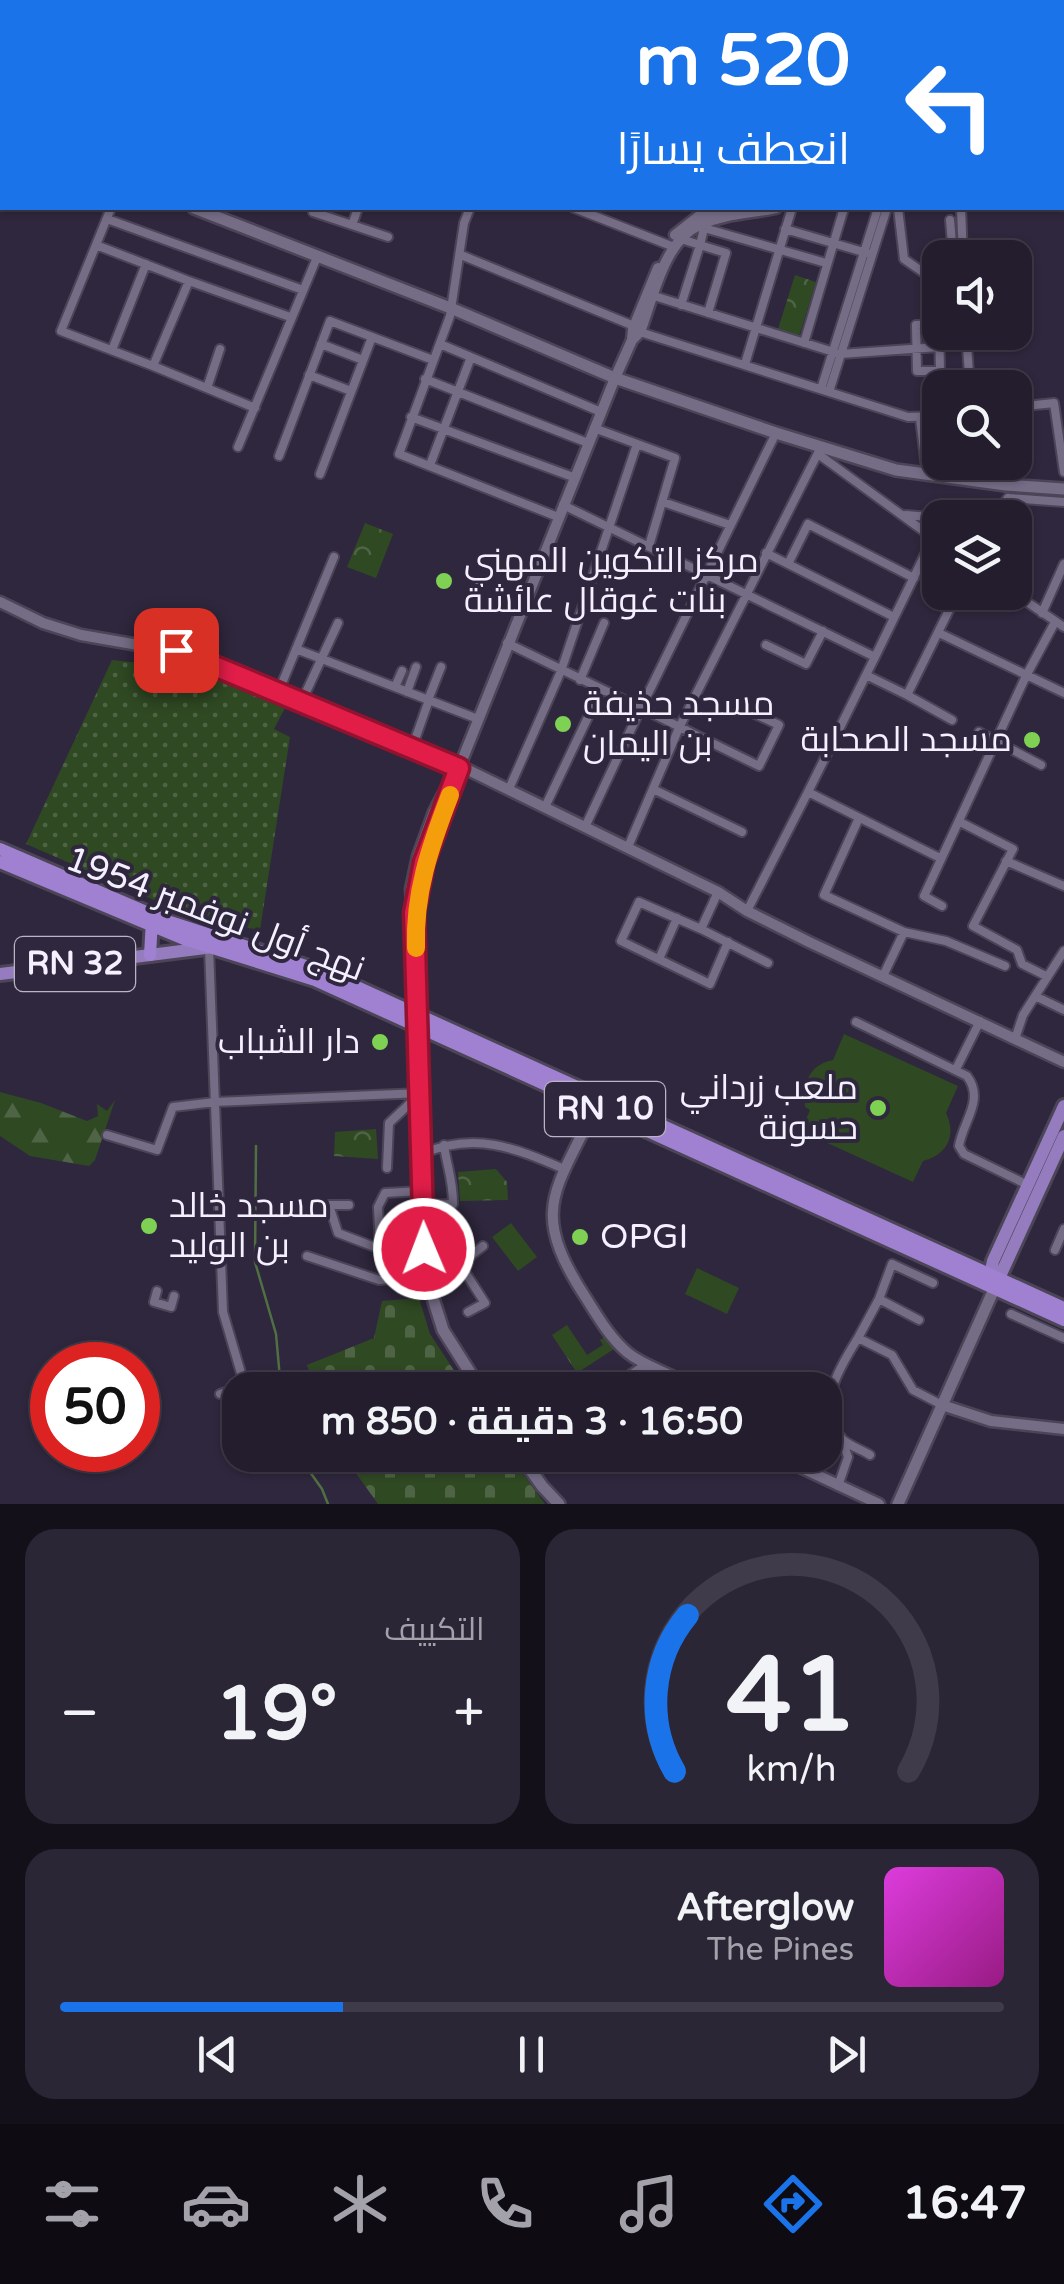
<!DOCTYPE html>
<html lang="ar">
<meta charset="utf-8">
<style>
body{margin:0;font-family:"Varela Round",Cairo,sans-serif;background:#2b2636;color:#f1f3f6;direction:rtl;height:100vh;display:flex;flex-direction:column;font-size:38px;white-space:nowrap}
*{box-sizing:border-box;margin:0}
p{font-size:32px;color:#a3a2aa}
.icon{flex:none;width:55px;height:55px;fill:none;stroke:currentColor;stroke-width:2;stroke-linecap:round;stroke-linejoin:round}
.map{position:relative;height:1504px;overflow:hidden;direction:ltr}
.side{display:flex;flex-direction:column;gap:25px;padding:25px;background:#131019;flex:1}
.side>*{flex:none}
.hud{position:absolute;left:0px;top:0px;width:1065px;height:210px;box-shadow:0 2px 8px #0004,0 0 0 2px #403b4a;direction:rtl;background:#1a73e8;color:#fff;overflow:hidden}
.buttons{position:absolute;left:922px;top:240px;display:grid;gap:20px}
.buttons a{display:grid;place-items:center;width:110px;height:110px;border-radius:20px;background:#231d2e;box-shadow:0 2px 8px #0004,0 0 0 2px #403b4a;font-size:50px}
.speed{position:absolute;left:30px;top:1342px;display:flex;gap:20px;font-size:50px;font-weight:700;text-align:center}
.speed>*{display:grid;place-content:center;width:130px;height:130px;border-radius:50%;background:#231d2e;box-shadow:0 2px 8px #0004,0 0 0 2px #403b4a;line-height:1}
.speed .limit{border:15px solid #d22;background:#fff;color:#111}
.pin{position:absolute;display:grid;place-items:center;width:85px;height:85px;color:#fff;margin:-42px;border-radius:20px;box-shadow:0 5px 15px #0006}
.me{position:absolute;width:110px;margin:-55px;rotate:359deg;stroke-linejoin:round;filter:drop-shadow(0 0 8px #0008)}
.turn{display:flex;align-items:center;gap:35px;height:210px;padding:0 50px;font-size:45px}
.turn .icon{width:130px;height:130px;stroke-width:2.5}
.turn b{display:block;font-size:70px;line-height:85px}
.big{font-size:75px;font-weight:700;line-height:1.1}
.side .card{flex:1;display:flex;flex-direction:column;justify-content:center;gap:15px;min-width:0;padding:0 35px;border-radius:30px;background:#2b2636}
.side .dial{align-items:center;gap:0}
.dial svg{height:260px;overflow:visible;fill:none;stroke:#403b4a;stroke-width:7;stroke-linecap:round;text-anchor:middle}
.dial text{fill:#f1f3f6;stroke:none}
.song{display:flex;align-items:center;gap:30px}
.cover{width:120px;height:120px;border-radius:15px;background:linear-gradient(135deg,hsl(300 70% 55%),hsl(310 70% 35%))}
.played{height:10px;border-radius:5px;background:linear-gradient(90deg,#1a73e8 30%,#403b4a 30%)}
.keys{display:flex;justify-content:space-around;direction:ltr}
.heat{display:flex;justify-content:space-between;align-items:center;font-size:55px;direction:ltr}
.side .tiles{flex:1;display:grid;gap:25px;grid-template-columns:1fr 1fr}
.card:last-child{grid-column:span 2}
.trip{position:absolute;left:222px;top:1372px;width:620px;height:100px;border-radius:30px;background:#231d2e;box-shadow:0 2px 8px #0004,0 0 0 2px #403b4a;font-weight:700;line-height:100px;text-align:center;direction:rtl}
.menu{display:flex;height:160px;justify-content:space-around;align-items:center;background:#0e0c12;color:#a3a2aa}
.menu .icon{width:70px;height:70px}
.menu .selected{color:#1a73e8}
.menu b{font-size:45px;color:#f1f3f6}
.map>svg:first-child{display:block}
</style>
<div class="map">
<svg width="1064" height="1504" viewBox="0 0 1064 1504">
<defs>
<pattern id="grass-dots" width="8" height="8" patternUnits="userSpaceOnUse" patternTransform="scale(2.5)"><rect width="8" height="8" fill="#2f4923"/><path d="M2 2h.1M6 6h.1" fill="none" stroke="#4e6444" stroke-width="1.8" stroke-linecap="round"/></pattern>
<pattern id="forest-firs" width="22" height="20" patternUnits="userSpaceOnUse" patternTransform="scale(2.5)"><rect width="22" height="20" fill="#2f4923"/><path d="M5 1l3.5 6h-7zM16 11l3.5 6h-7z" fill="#4e6444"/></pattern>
<pattern id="cemetery-stones" width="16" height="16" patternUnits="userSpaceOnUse" patternTransform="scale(2.5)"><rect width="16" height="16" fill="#2f4923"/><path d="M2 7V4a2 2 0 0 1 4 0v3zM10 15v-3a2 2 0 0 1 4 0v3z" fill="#4e6444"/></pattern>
<pattern id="park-crowns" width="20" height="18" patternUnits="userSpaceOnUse" patternTransform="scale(2.5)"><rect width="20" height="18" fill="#2f4923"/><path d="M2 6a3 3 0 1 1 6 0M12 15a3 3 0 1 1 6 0" fill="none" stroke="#4e6444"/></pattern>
</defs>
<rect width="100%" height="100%" fill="#2f273d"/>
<path fill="url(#grass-dots)" d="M112 660 167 666 213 678 285 708 274 729 290 737 260 930 200 920 26 844Z"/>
<path fill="url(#forest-firs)" d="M0 1092 41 1103 87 1121 98 1116 97 1104 107 1111 115 1100 95 1160 89 1166 30 1156 0 1136Z"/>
<path fill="url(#cemetery-stones)" d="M419 1298 430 1334 467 1390H315L307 1365 374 1338 382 1301Z
M343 1455H509L545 1504H378Z"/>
<path fill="url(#park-crowns)" d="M795 275 816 282 799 336 778 329Z
M365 523 393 534 376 578 347 567Z
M376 1129 378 1159 334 1156 335 1132Z
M496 1169 507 1182 508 1200 460 1201 458 1172Z
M567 1325 587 1355 603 1345 600 1340 606 1336 614 1349 577 1373 552 1335Z"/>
<path fill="#2f4923" d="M844 1034 958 1086 946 1113C957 1136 947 1155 923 1161L913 1182 801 1131 810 1110 805 1107C803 1084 808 1065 833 1060Z
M511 1223 537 1257 518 1271 492 1237Z
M697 1268 739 1288 727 1314 685 1294Z"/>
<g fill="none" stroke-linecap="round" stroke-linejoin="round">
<path stroke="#506f42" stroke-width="2.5" d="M256 1146 255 1262 276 1334 281 1390
M298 1455 322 1489 328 1504"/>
<defs>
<path id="minor" d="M609 0V2
M648 0V2
M712 0 713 2
M752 0V2
M949 0V2
M550 2 551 0
M774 2 804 0
M111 208 61 331 153 366
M470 208 464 223 450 316 399 454 558 517
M574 208 674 247
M898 208 904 259 940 284
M961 208 963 258
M313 212 388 237
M107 219 303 290
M950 220 953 255 961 258
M705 224 700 245 726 253 708 313
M352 225 358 208
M704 228 826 263
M785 229 867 253
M678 238 700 245 681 305
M96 245 189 281
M461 255 634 326
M651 295 840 354 939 347
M939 324 940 371H917L916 325Z
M640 332 908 417 940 416
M966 332 970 388
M804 343 844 208
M321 344 363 360
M440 344 601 412
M112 350 146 264
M745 364 792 208
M309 375 351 391
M425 379 588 443
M207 388 220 349
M821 389 878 208
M829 392 887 208
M1015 407 1054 403 1064 472
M255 408 153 366 189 281 290 317
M411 417 573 477
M920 418 927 475
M594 428 675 458 649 546
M238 447 318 255
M818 454 940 543
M279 456 330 321 433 360
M1003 462 1006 485
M430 465 471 357
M320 474 372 337
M1008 498 1064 502
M663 502 730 525
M563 505 875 657 933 538
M906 515 940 518
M992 518 1008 498
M766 553 894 617
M788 564 808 524 914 578
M1012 592 1064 627
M1042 613 1064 564
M939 633 1064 693
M507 643 641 708 776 433
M766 645 806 664 823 631
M296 649 478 719
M875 657 866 675 907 695 958 592
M866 675 808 792 940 858
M580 680 604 623
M395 687 402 671
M407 692 416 667
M278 693 334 557
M907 695 952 720
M428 700 441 667
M301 703 338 623
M979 732 1041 765
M412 748 429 700
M509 789 561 671 637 444
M653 789 742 832
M545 807 601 690
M859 818 824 895 904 932 946 941 1005 966
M960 822 1013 849 973 926 1017 950 1022 964 1046 976
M585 827 641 708 759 766 779 725 740 707
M628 847 679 728 821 447
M1006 861 1064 886
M718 892 701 929 768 963
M942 906 924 896 1026 676 1055 622
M747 911 808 792
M701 929 639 902 621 941 710 984 728 942
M209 948 223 1312 246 1390
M659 959 677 918
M883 976 904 932
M1035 996 1064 1010
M856 1022 967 1076C985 1100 963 1121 959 1146L964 1154 1028 1185
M1015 1039 1023 1015 1064 951
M956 1069 980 1021
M107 1135 157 1150 173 1107 215 1102 421 1093
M422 1154C475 1131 515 1148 564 1169
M387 1168 389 1123 421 1093
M349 1205H329L338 1233 380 1249 378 1207 385 1193 423 1191
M424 1205 453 1204C453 1178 447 1168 444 1145
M429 1249 458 1261 485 1303 468 1312
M1055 1250 1064 1229
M307 1256 379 1280 426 1276
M460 1264 483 1246
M933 1283 892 1264 879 1299 858 1338 892 1355 913 1390 942 1405
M157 1291 154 1302 171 1307 174 1296
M879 1299 919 1320
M1011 1314 1064 1338
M858 1338C841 1365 814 1407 841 1438 847 1445 862 1450 870 1455
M220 1394 244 1386
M696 1465 703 1455
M838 1486 848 1457 841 1437"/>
<path id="tertiary" d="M1062 160H1064
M675 235 698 217 742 208
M632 340 633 329 658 268
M0 602 43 623 81 635 184 653 459 768
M460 766 718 892 747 911 809 942 1064 1062
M414 913 424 862 459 768 615 378 632 340 640 332C653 298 664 240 700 225 722 214 752 213 776 208
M419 1020 411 889 418 856 434 812 455 772
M596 1105C557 1191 527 1208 586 1298 598 1317 610 1338 628 1353 648 1369 676 1374 696 1390
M610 1390 647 1365
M942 1405 991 1421 1064 1429
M774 1455 879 1504"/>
<path id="secondary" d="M0 127 2 128
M194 208 453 309 615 378 776 433 896 470 1006 485 1064 489
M419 1026 426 1276 443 1330 481 1390
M520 1455 542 1486 559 1504
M898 1504 995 1287"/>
<path id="primary" d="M0 974 213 947
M993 1283 991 1270 993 1261 1064 1106
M996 1285 1064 1136"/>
<path id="trunk" d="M0 849 167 921 312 968 359 988 1064 1308
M0 862 184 939 315 980 1064 1320
M150 955 152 920"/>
</defs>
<use href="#minor" stroke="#4c4558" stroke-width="12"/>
<use href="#tertiary" stroke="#4c4558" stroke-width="15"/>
<use href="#secondary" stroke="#4c4558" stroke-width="16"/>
<use href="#primary" stroke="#4c4558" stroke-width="18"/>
<use href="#trunk" stroke="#4c4558" stroke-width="18"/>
<use href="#minor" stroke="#756d86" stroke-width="8"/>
<use href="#tertiary" stroke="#756d86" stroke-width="10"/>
<use href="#secondary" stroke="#756d86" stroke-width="11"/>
<use href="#primary" stroke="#957cbe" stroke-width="12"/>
<use href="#trunk" stroke="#a081d1" stroke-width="12"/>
</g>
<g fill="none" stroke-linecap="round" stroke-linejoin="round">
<defs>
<path id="route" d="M176 650 459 768 424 862 414 913 424 1249"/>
</defs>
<use href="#route" stroke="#92132f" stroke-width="25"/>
<use href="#route" stroke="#e11d48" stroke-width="18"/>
<path stroke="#f59e0b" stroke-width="18" d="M416 948C414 893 430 847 450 795"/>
</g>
<g fill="#7ed153" stroke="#2f273d" stroke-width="4">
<circle cx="444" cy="581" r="10"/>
<circle cx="563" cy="724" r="10"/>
<circle cx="1032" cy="740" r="10"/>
<circle cx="380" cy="1042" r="10"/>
<circle cx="878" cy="1108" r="10"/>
<circle cx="149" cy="1226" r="10"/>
<circle cx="580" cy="1237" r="10"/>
</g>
<g text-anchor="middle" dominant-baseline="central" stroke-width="8" stroke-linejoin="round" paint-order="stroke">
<g fill="#2f273d" stroke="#bab4c5" stroke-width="2.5">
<rect x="15" y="937" width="120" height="54" rx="8"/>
<rect x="545" y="1082" width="120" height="54" rx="8"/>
</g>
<g font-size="32" font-weight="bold" fill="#f5f0ff">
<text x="75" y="964">RN 32</text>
<text x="605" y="1109">RN 10</text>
</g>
<g font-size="35" fill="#f5f0ff" stroke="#2f273d" text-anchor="start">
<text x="464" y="561">مركز التكوين المهني<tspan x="464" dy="40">بنات غوقال عائشة</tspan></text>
<text x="583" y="704">مسجد حذيفة<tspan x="583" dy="40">بن اليمان</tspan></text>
<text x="1012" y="740" text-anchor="end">مسجد الصحابة</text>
<text x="360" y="1042" text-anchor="end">دار الشباب</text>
<text x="858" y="1088" text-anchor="end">ملعب زرداني<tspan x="858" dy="40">حسونة</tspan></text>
<text x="169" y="1206">مسجد خالد<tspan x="169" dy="40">بن الوليد</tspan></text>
<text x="600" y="1237">OPGI</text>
</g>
<g font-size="35" fill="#f5f0ff" stroke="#2f273d">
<text transform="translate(215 914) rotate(21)">نهج أول نوفمبر 1954</text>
</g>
</g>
</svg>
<div class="buttons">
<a><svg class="icon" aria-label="sound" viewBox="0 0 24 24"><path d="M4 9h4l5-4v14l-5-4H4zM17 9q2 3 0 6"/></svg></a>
<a><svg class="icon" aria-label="search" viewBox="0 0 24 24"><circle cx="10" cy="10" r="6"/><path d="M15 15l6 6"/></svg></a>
<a><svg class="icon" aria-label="layers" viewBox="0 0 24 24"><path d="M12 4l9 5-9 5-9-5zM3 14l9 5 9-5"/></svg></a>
</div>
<div class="speed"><div class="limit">50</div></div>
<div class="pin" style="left:176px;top:650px;background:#d93025"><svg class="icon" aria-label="arrive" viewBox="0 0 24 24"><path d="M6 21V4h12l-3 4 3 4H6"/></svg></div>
<svg class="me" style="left:424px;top:1249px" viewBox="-20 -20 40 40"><circle r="17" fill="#e11d48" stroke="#fff" stroke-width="3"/><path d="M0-11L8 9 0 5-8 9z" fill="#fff"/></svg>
<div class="trip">16:50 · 3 دقيقة · 850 m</div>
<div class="hud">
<div class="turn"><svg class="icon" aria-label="left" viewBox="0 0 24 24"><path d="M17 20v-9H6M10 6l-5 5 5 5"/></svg><div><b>520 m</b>انعطف يسارًا</div></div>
</div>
</div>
<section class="side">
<div class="tiles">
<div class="card dial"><svg viewBox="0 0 100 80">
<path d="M14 69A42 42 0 1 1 86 69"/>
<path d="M14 69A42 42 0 0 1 18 21" stroke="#1a73e8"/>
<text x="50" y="56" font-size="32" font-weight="700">41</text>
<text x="50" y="72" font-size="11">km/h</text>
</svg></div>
<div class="card"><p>التكييف</p>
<div class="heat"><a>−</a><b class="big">19°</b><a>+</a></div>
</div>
<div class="card">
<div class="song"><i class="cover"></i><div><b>Afterglow</b><p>The Pines</p></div></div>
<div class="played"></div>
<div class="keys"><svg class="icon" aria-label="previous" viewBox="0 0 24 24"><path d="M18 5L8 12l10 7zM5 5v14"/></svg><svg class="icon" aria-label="pause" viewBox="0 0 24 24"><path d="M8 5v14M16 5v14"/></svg><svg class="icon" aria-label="next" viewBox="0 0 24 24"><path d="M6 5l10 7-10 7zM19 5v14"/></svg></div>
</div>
</div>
</section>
<nav class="menu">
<b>16:47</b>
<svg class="icon selected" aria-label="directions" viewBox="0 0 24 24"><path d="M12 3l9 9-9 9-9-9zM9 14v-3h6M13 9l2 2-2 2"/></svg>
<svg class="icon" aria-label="music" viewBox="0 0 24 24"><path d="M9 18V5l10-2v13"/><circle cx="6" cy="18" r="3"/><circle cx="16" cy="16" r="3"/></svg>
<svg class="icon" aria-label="phone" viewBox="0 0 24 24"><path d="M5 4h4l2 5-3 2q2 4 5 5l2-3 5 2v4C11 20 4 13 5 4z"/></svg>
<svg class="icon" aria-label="climate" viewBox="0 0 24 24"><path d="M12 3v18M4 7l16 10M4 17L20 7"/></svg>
<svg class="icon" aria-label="car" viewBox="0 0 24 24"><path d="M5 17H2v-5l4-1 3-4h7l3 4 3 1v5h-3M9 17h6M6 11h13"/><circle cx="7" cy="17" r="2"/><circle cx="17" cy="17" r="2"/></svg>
<svg class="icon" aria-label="filters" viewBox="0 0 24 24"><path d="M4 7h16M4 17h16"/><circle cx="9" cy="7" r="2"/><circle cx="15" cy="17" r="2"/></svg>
</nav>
